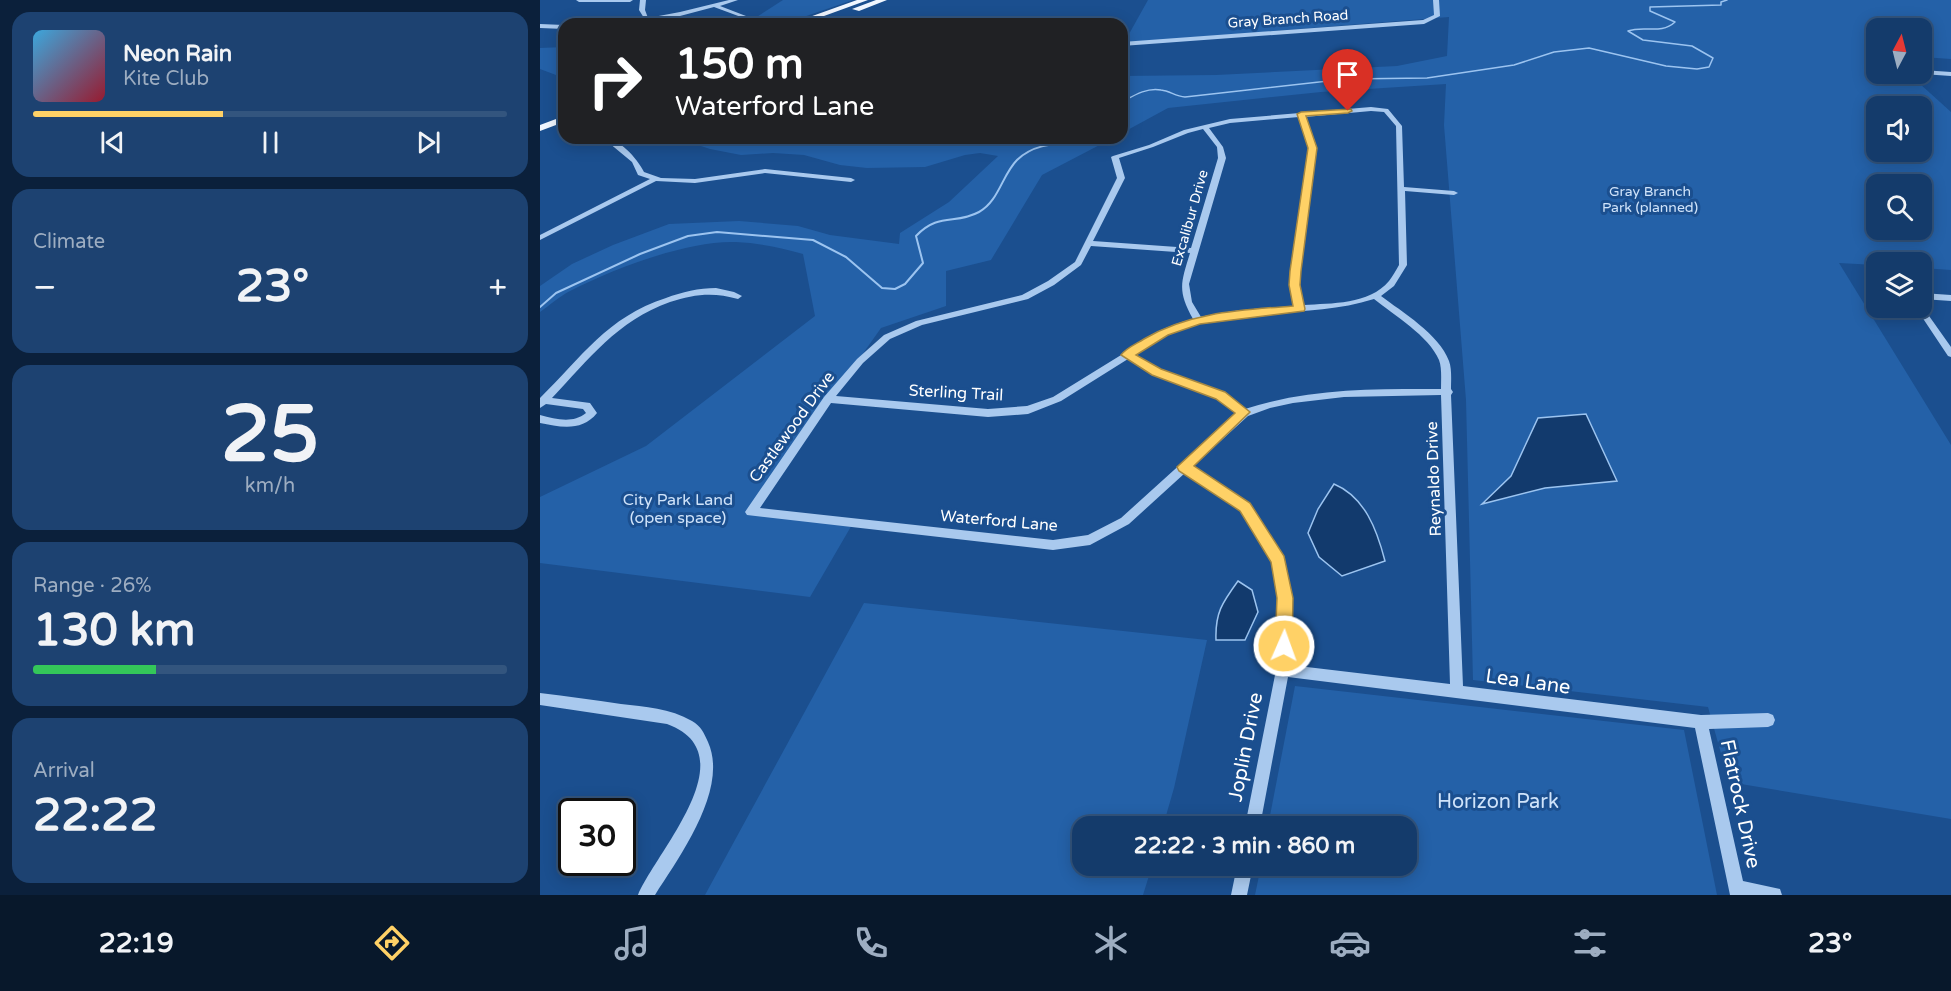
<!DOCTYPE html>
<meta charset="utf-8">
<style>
body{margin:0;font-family:"Varela Round",sans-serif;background:#1d4271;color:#f1f3f6;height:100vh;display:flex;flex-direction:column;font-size:22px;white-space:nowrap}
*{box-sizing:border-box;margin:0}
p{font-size:20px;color:#9dadc1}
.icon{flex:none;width:33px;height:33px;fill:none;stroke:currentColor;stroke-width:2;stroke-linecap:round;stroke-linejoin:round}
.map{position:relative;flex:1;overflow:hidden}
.details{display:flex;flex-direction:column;gap:12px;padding:12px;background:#0b203b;width:540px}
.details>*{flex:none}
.guide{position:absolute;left:18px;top:18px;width:570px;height:126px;border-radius:18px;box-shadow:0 3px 15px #0003,0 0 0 2px #33557e;background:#202124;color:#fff;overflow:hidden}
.needle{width:39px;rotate:7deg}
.fabs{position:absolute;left:1326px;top:18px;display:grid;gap:12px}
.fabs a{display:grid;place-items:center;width:66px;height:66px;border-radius:12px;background:#143b6b;box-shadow:0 3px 15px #0003,0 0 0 2px #33557e;font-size:30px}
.speed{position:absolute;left:18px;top:798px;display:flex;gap:12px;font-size:30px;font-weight:700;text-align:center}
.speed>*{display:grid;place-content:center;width:78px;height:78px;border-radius:50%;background:#143b6b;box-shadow:0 3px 15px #0003,0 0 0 2px #33557e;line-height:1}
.speed .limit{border:3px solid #111;border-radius:9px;background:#fff;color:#111}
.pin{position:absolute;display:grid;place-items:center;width:51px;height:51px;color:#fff;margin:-62px -26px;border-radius:50% 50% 50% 0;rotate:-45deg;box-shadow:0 0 6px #0007}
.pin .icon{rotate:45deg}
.me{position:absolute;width:66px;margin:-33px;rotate:2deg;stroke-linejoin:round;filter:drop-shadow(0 0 4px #0008)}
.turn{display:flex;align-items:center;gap:21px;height:126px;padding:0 18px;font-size:27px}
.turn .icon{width:78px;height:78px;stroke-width:2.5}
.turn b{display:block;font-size:42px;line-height:51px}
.big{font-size:45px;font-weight:700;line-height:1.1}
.details .widget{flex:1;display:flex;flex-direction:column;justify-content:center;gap:9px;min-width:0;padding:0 21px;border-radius:18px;background:#1d4271}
.details .dial{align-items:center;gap:0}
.dial b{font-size:78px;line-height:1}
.song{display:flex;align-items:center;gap:18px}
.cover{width:72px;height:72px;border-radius:9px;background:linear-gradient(135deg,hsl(200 70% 55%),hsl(350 70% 35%))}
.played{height:6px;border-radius:3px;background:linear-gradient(90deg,#ffd166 40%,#33557e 40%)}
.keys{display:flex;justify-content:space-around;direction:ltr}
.heat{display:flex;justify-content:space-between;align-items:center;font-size:33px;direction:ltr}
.charge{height:9px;border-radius:4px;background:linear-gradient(90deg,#34c759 26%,#33557e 0)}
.trip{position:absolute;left:532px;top:816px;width:345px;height:60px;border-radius:18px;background:#143b6b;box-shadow:0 3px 15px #0003,0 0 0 2px #33557e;font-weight:700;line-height:60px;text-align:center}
.tab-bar{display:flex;height:96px;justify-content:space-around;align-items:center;background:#08182b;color:#9dadc1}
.tab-bar .icon{width:42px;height:42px}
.tab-bar .current{color:#ffd166}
.tab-bar b{font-size:27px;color:#f1f3f6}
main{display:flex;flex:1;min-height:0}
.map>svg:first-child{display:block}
</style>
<main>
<section class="details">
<div class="widget">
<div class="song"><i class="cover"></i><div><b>Neon Rain</b><p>Kite Club</p></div></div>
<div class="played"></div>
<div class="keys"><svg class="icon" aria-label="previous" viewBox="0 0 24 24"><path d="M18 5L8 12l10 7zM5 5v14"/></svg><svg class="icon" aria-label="pause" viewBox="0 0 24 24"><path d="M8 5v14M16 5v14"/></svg><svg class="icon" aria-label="next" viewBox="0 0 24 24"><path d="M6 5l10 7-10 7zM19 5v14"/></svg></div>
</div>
<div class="widget"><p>Climate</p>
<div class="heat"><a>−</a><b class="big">23°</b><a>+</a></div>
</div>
<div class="widget dial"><b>25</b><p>km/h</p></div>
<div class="widget"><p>Range · 26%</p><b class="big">130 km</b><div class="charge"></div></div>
<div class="widget"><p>Arrival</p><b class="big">22:22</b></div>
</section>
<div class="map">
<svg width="1411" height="895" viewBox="0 0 1411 895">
<rect width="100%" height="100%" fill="#1b4f8f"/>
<path fill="#2461a8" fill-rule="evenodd" d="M243 0H313L243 24H206Z
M608 0H1411V59L1382 57V28H1336V74H1369L1411 112V270L1382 268V262H1336V265L1299 263 1411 445V819L1189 782 1168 707 933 680 926 400 904 125 906 84 781 92 628 108 582 133V76L676 75 857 66 907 56 909 17 584 43ZM1336 106H1382V152H1336ZM1336 184H1382V230H1336Z
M24 47V78L0 69V48Z
M137 138H573L502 175 451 260 406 271V306L341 328 211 512 313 523 270 597 0 563V497L106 446 275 316 263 254C241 248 219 243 196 242 148 240 73 269 30 291 20 296 10 305 0 312V286L32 264 73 245 129 224 199 221 258 226 290 235 359 244 360 233 409 202 458 156 440 153 425 155 385 167 327 168 300 165 264 155 233 153 201 155 170 149Z
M324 603 667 640 634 788 623 826H543V866H612L603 895H165Z
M755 686 1144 730 1177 895H715L721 866H867V826H728Z"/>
<path fill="#123a6d" stroke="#9cc4f0" stroke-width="1.5" d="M1046 414 1077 481 1005 488 942 504 971 476 998 418Z
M794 484C825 497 837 530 845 561L802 576 779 557 768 533 778 509Z
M698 581 712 590 718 612 705 640H676C675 613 682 603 698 581Z"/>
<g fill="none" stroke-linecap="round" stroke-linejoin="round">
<path stroke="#9cc4f0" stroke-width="1.5" d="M582 102C593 96 607 87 621 90 630 91 635 96 645 97L806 79 887 78 974 65 1014 52 1049 48 1126 66 1157 69 1169 67 1173 58 1152 46 1103 40 1088 31C1104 25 1121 35 1135 22L1110 11V7L1181 5V2L1187 0"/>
<path stroke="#9cc4f0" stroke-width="2" d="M0 307 16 293 100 254 148 236 177 232 273 240 306 257 342 288 355 289 365 284 383 263 376 236C399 212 415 225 439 212 459 201 462 175 477 160 501 137 533 147 561 138"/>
<path fill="#a9c9ee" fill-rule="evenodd" d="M36 0H93L90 2H39Z
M100 0H106L105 10 108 18 140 12 189 0H198L180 6 206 16 201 17 174 7 140 16 110 21 112 24H106L105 21 76 24 104 18 99 10Z
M893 0H899L900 16 884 24 582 46V42L883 20 894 15Z
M0 24 24 25V29L0 28Z
M1382 70 1411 72V76L1382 74Z
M831 107 848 109 862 126 864 187 914 191 918 193 914 195 865 191 867 265 854 286 841 296C862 312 899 334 909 361 912 369 911 381 911 389L913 392 911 395 923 686 1161 715 1228 713 1233 715 1235 720 1233 725 1228 727 1169 729 1203 881 1240 889 1242 895H1190L1155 728 748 677 720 826H705L736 670 739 598 733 562 701 510 645 473 589 524 550 545 513 550 207 515 205 512 207 509 284 397 317 359 344 335 376 321 482 295 508 281 535 262 577 178 571 157 573 156 609 145 644 130 690 119ZM831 111 844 112 856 126 859 265C856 270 853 276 849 281 829 305 791 303 764 305L759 285V271L776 148 765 117ZM759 117 770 148 751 271V285L755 306 696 311 661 317 652 302 649 284 686 158 683 147 669 128 690 123ZM663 129 677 147 678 158 651 248 553 241 585 178 579 158 613 147 648 133ZM551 246 650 253C641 283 637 290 653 319L620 331 513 397 487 406 448 409 296 396 323 363 350 339 382 325 488 299 514 285 541 265ZM834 299C854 315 889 336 899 360 902 368 901 380 901 389 834 389 769 388 705 409L684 394 620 370 594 355C615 342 636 329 660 322 717 308 778 317 834 299ZM588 359 614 374 678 398 697 413 581 518 548 535 513 540 220 508 291 403 448 417 488 414 521 401ZM901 395 910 684 750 665 751 598 743 557 709 504 652 467 708 416 730 408 753 403 804 397Z
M63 138C79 138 97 158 104 172L121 178 155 179 225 169 311 178 315 180 311 182 225 173 155 183 116 181 0 240V235L110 179 98 175 92 162Z
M176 288 194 292 202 296 198 299C174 292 154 294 130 302 77 321 49 359 12 398L50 403 57 413C42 432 20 427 0 423V415C16 419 32 424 46 413L43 409 6 404 0 408V398C42 357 67 317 126 298 142 292 159 288 176 288Z
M1336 289V295L1329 294 1328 292 1329 290Z
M1382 293 1411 295V301L1382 299Z
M1382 306 1411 347V357L1408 356 1376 308H1382Z
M0 693C27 696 54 700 81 704 105 707 130 708 152 721 161 726 164 733 168 742 189 789 140 856 115 895H98C116 852 209 754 127 724L0 705Z
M697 866H713L707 895H691Z"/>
<path fill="#f0f6ff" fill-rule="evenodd" d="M317 0H328L262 24H250Z
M336 0H347L319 11 312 9Z
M24 116V122L0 131V125Z"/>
</g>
<path fill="#ffd166" stroke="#a68842" stroke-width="1.5" d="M811 109 812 111 808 113 766 116 777 148 761 271 760 285 765 309 764 311 660 324 628 335 596 355 621 369 685 392 710 412 654 466 710 503 744 556 753 598 752 646 750 652 744 654 738 652 735 646 737 598 731 562 700 511 639 471 637 467 695 413 676 399 612 375 581 355C586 348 596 344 604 339 649 312 702 310 753 306L749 285 750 271 768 148 757 114 761 112Z"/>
<g text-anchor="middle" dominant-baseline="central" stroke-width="6" stroke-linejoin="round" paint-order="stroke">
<g font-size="14" fill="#fff" stroke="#1b4f8f">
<text transform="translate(748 19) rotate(-4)">Gray Branch Road</text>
<text transform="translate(650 218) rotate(-74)">Excalibur Drive</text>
</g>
<g font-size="14" fill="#cfe3fa" stroke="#1b4f8f">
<text x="1110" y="191">Gray Branch<tspan x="1110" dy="16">Park (planned)</tspan></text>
</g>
<g font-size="16" fill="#fff" stroke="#1b4f8f">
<text transform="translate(416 393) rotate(3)">Sterling Trail</text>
<text transform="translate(252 427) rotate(-54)">Castlewood Drive</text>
<text transform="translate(894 479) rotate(-92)">Reynaldo Drive</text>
<text transform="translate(459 521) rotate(5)">Waterford Lane</text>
</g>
<g font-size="16" fill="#cfe3fa" stroke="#1b4f8f">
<text x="138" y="500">City Park Land<tspan x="138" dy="18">(open space)</tspan></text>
</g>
<g font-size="20" fill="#fff" stroke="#1b4f8f">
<text transform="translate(988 682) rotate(8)">Lea Lane</text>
<text transform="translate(706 747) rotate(-79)">Joplin Drive</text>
<text transform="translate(1200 804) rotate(78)">Flatrock Drive</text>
</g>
<g font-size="20" fill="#cfe3fa" stroke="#1b4f8f">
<text x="958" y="802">Horizon Park</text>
</g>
</g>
</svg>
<div class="fabs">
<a><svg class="needle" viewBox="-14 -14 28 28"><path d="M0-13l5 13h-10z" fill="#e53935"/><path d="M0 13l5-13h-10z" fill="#9dadc1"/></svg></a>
<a><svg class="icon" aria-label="sound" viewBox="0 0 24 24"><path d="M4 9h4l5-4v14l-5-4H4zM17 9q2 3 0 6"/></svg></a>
<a><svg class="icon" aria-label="search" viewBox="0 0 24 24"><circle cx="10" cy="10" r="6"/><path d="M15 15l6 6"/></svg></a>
<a><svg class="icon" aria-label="layers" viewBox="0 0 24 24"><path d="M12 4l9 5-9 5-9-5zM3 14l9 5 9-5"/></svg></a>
</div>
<div class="speed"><div class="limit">30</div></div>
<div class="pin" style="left:808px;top:111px;background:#d93025"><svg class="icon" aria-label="arrive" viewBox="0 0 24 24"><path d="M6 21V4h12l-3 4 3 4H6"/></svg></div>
<svg class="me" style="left:744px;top:646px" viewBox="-20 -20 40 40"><circle r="17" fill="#ffd166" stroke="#fff" stroke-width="3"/><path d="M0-11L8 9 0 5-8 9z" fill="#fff"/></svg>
<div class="trip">22:22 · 3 min · 860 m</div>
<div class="guide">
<div class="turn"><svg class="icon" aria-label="right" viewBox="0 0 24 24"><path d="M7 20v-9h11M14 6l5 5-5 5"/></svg><div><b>150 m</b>Waterford Lane</div></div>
</div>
</div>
</main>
<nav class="tab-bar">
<b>22:19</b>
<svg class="icon current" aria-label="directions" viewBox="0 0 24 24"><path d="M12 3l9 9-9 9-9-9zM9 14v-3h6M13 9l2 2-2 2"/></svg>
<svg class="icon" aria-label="music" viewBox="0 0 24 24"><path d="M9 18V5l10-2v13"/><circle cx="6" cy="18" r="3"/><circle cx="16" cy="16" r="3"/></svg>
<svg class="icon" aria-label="phone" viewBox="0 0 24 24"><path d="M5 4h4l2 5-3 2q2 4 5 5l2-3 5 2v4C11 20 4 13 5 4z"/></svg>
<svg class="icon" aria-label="climate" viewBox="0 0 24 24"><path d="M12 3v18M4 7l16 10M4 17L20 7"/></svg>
<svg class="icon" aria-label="car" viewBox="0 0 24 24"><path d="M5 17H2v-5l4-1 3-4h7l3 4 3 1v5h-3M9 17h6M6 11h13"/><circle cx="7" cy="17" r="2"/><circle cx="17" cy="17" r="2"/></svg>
<svg class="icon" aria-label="filters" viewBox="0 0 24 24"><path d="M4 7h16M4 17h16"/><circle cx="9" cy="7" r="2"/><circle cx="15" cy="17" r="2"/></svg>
<b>23°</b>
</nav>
